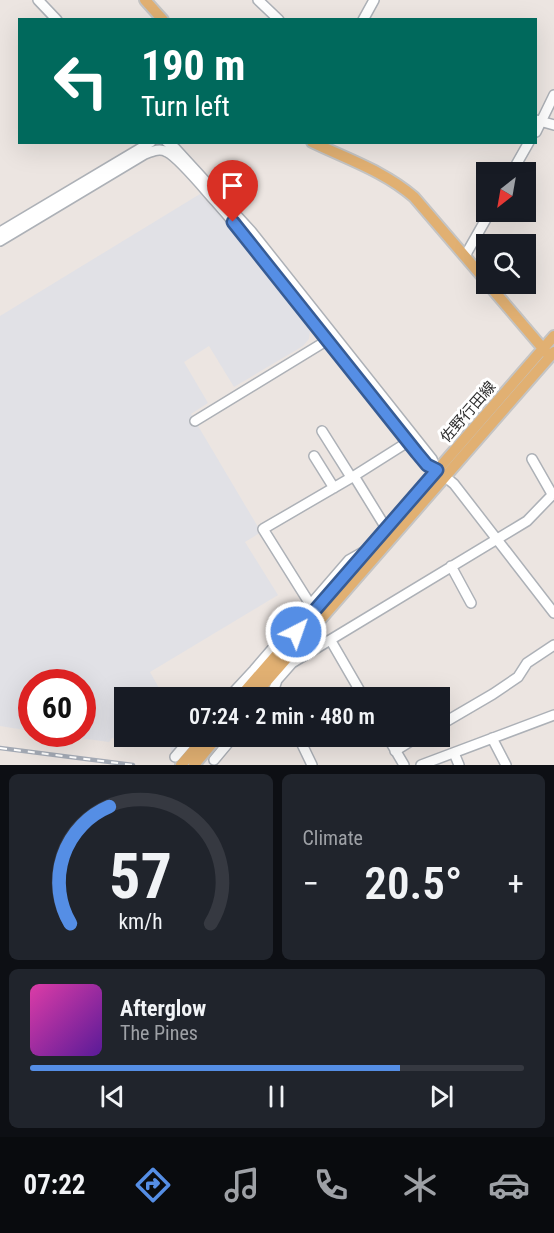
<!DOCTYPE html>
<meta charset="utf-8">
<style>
body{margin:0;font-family:"Roboto Condensed","Noto Sans JP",sans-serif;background:#20242c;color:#f1f3f6;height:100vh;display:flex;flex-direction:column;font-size:22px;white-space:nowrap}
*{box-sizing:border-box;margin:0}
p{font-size:20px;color:#9ea1a6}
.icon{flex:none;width:33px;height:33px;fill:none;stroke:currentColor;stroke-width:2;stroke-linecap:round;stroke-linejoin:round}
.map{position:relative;height:765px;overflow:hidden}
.side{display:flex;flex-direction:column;gap:9px;padding:9px;background:#0d0f14;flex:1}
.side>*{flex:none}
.hud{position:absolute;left:18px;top:18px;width:519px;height:126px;border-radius:0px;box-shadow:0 6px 24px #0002;background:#00695c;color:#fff;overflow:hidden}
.needle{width:39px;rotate:211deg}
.tools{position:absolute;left:476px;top:162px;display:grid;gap:12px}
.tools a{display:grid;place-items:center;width:60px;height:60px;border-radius:0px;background:#171b24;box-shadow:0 6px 24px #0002;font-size:30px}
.speed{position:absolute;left:18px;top:669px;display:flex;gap:12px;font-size:30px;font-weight:700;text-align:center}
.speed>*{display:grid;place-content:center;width:78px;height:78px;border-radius:50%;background:#171b24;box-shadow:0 6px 24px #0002;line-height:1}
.speed .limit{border:9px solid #d22;background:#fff;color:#111}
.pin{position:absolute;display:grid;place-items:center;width:51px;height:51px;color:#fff;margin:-62px -26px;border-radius:50% 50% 50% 0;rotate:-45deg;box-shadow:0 0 6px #0007}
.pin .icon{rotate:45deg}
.me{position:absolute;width:66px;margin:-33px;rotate:41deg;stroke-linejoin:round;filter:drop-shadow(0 0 4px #0008)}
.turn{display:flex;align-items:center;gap:21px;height:126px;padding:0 24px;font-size:27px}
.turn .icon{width:78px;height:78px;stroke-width:2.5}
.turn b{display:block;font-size:42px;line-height:51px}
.big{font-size:45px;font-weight:600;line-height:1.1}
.side .tile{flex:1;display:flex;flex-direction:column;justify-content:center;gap:9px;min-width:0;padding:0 21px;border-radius:9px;background:#20242c}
.side .dial{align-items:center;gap:0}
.dial svg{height:156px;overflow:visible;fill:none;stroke:#363941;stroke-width:7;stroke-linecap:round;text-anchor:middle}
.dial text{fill:#f1f3f6;stroke:none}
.song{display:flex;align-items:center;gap:18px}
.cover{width:72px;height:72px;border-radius:9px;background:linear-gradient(135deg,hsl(320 70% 55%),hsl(270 70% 35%))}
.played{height:6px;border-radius:3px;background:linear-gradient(90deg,#558ee5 75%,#363941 75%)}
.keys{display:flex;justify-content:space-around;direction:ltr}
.heat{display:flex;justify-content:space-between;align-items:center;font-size:33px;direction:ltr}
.side .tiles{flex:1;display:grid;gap:9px;grid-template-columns:1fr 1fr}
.tile:last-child{grid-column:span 2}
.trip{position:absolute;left:114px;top:687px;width:336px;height:60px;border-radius:0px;background:#171b24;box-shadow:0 6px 24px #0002;font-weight:600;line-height:60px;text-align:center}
.tab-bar{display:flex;height:96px;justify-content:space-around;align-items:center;background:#090b0e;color:#9ea1a6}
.tab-bar .icon{width:42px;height:42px}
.tab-bar .active{color:#558ee5}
.tab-bar b{font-size:27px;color:#f1f3f6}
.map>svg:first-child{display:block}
</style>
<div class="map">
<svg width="554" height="765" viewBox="0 0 554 765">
<rect width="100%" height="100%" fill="#ece5e1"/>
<path fill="#e1e1e6" d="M200 194 240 236 308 322 310 330 309 339 303 346 234 387 209 346 184 362 208 403 191 414 261 532 245 542 278 595 150 672 164 697 124 698V736L187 737 172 757 170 745 148 746 112 738 109 742 50 734H82V682H32L31 731 0 726V316Z"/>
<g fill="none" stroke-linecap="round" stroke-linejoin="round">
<defs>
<path id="minor" d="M38 0 57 20
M258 0 279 20
M363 20 374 0
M536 120 554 125
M536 132 554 95
M167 142 175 148 251 231 432 459 437 470
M512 172 529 142
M0 232 151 142
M0 241 145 154C153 151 160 148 167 152 179 158 205 190 215 201 283 278 345 361 408 442L427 465 437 470 454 484 554 613
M465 256 490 212
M195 421 331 338
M322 431 351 477
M314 456 334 488
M532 459 552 494
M354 476 386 528
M451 566 471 603
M310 604 263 529 354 476 411 440
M331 641 364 698
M228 698 254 670 349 560 365 551
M276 698 273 692 277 680 292 663 527 521 554 493
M406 698 412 694 414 698
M440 725 493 694 518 677 527 663 554 645
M263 736 266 741
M298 736 312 765
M387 736 404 765
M492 738 506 765
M395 751 419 736
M454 753 459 765
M175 757 193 736
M214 760 234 736
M421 765 554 715"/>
<path id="major" d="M145 0 163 20
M312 142C347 159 384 171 414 197L486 281
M488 284 546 352
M239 698 554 336
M252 698 554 352
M181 765 206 736
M194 765 218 736"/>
</defs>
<use href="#minor" stroke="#adb1b7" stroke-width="12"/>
<use href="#major" stroke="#c4c4c4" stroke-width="14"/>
<use href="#minor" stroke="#fff" stroke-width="9"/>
<use href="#major" stroke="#e1b072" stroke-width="10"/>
<defs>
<path id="rail" d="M0 748 133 765"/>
</defs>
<use href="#rail" stroke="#a4aab5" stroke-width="4.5"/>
<use href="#rail" stroke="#fff" stroke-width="2" stroke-dasharray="7" stroke-linecap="butt"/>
</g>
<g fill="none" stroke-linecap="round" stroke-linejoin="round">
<defs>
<path id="route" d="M233 222 417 453 427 465 437 470 296 632"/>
</defs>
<use href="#route" stroke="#375c95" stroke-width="15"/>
<use href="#route" stroke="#558ee5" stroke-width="10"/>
</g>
<g text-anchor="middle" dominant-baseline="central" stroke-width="6" stroke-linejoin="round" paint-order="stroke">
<g font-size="15" fill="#2d2d2d" stroke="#fff">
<text transform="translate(468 412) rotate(-49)">佐野行田線</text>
</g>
</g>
</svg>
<div class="tools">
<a><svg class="needle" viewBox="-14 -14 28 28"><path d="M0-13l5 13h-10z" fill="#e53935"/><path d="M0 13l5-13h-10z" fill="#9ea1a6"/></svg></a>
<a><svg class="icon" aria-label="search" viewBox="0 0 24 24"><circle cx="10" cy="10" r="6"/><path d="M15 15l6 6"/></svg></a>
</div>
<div class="speed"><div class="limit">60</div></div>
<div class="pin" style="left:233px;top:222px;background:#d93025"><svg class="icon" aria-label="arrive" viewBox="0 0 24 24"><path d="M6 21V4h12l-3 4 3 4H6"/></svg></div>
<svg class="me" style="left:296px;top:632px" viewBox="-20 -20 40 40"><circle r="17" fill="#558ee5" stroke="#fff" stroke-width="3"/><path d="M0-11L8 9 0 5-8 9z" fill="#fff"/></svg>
<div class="trip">07:24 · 2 min · 480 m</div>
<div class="hud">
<div class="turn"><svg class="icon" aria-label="left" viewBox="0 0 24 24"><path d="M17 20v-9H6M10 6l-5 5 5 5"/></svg><div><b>190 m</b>Turn left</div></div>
</div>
</div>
<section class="side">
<div class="tiles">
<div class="tile dial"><svg viewBox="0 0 100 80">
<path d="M14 69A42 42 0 1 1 86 69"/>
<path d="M14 69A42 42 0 0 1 34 9" stroke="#558ee5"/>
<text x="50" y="56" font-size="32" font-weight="700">57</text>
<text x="50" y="72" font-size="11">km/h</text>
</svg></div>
<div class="tile"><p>Climate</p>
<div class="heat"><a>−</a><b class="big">20.5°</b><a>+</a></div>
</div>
<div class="tile">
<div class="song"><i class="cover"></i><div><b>Afterglow</b><p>The Pines</p></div></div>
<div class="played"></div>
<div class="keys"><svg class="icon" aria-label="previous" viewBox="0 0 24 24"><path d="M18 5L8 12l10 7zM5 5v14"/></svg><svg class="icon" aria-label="pause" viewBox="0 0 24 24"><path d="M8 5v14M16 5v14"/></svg><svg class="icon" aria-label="next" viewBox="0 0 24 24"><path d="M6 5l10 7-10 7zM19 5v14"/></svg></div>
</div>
</div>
</section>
<nav class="tab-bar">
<b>07:22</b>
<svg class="icon active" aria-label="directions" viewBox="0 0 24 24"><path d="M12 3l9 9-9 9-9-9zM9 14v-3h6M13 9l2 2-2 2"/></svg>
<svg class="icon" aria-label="music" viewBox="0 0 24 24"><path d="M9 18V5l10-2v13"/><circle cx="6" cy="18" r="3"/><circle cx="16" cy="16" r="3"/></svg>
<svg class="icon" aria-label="phone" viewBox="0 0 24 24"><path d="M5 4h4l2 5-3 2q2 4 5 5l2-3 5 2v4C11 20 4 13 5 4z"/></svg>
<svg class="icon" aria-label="climate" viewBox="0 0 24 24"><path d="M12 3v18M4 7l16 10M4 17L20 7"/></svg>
<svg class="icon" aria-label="car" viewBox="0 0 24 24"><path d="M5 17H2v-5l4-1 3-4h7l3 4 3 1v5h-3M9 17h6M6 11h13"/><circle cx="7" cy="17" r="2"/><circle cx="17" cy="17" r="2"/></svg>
</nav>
